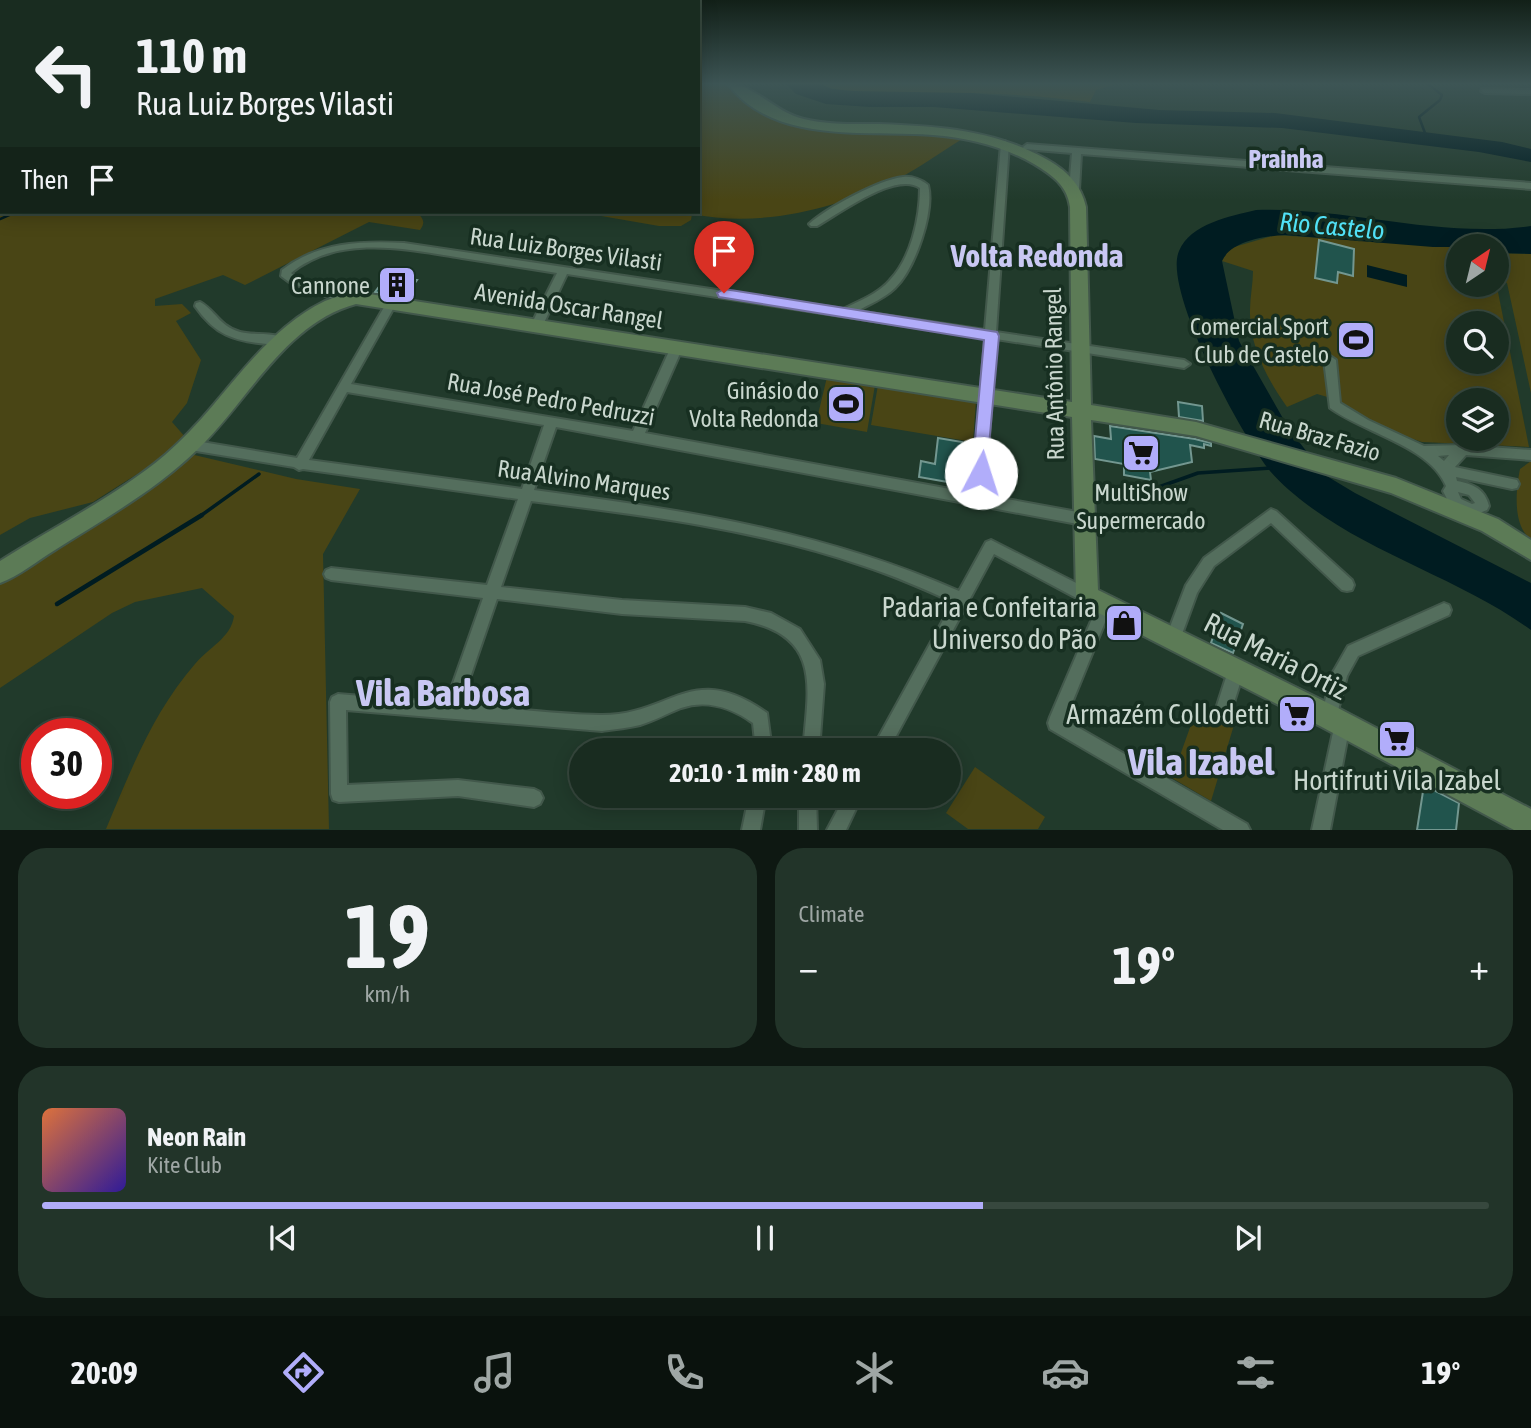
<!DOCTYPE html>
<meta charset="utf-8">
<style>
body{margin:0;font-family:"Asap Condensed",sans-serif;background:#223429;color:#f1f3f6;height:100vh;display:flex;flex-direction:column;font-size:26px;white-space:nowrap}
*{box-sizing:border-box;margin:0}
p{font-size:23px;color:#9fa7a5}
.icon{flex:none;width:38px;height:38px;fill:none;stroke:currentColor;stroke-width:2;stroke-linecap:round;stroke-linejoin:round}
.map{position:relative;height:830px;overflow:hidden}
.side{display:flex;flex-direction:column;gap:18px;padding:18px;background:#0e1812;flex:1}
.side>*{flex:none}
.guide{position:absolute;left:0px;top:0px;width:700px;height:214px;box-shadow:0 4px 18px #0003,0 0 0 2px #37483e;background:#192c20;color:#f1f3f6;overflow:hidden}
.needle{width:46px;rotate:35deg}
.buttons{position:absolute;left:1446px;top:234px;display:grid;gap:14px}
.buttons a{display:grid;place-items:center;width:63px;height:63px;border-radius:50%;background:#192c20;box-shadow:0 4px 18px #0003,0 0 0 2px #37483e;font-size:35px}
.speed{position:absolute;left:21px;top:718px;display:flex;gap:14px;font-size:35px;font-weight:700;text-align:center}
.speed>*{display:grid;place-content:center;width:91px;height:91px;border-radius:50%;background:#192c20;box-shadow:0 4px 18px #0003,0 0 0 2px #37483e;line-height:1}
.speed .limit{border:10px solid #d22;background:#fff;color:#111}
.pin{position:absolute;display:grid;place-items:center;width:60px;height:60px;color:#fff;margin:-72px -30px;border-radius:50% 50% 50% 0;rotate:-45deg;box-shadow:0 0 7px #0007}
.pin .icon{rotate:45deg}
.me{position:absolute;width:77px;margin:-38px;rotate:5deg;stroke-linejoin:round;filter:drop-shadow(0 0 5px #0008)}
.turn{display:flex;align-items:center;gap:24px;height:147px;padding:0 21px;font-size:32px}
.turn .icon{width:91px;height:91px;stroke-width:2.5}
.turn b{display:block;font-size:49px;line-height:60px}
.then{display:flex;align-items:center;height:66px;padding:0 21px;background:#0003;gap:14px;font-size:26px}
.big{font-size:52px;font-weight:700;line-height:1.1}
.side .tile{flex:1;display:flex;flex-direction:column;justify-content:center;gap:10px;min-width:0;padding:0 24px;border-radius:28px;background:#223429}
.side .dial{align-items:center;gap:0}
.dial b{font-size:91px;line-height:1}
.song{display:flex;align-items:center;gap:21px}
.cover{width:84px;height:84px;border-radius:10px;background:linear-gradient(135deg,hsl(20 70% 55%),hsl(250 70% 35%))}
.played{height:7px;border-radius:4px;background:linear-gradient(90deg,#b1adfa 65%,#37483e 65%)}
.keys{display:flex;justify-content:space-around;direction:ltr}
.heat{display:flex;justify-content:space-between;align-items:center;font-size:38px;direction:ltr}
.side .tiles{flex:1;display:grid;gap:18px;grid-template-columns:1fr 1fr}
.tile:last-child{grid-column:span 2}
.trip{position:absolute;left:569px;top:738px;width:392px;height:70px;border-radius:35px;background:#192c20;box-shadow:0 4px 18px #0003,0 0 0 2px #37483e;font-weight:700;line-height:70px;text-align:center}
.menu{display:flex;height:112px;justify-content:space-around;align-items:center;background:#0a120d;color:#9fa7a5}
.menu .icon{width:49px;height:49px}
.menu .active{color:#b1adfa}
.menu b{font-size:32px;color:#f1f3f6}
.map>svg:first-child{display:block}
</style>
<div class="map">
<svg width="1531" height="830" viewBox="0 0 1531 830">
<rect width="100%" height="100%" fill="#213a2b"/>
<path fill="#494515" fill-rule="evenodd" d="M0 84 2 212H417C423 219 426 222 420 230L369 222 245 285 223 275 155 299V306L182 304 191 313 176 321 201 360 187 403 172 422 186 438 142 471 93 502 30 518 0 535Z
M698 84H732L766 112 789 121 964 138C942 151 921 167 899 178 837 209 761 228 692 214L691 220 681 226H659L578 212H698Z
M821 84H1116L1096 90 1090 102C1051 97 1011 94 971 93 938 92 845 98 821 84Z
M1275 235 1462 247H1458V271L1452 270 1458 272V285H1496V282L1529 447 1422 442 1380 428 1353 414 1338 400 1317 394 1287 407C1267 379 1249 345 1250 310 1250 297 1253 284 1253 271L1222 261 1228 251 1234 247ZM1458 324H1496V362H1458ZM1458 401H1496V439H1458Z
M1496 253 1531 254V393L1507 283 1496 280Z
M827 377 875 385 867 432 816 423Z
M878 385 976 401 973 442 871 425Z
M190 454 296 479 360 489 323 554 329 829H106C130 772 153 712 195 664 209 647 231 638 234 616L202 588 135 602 112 613 0 688V578Z
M1531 461V539C1512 526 1516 489 1520 469Z
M1198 705 1234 725 1211 801 1172 778Z
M975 767 1045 817 1038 829H968L946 813Z"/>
<path fill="#001c21" d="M786 84H821L832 89 854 91 972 93 1159 110 1275 113 1502 142 1531 149V162L1479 152 1282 128 1136 123 934 107H870L826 104 796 94Z
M1256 210C1348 207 1439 239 1531 226V254L1496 253V247H1433L1285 235C1265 236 1231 241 1222 261L1239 341 1289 429 1325 475 1355 493 1531 583V630C1462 580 1378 557 1309 506 1296 496 1281 484 1270 471 1243 438 1162 290 1179 251 1190 224 1230 216 1256 210Z
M1367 265 1407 275V287L1367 277Z"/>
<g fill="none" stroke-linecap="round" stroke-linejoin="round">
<path stroke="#001c21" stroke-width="2.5" d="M1425 133 1419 117 1440 100 1442 95 1428 84
M0 219 16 212"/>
<path stroke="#001c21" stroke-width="3.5" d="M1131 497 1198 473 1271 468
M199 517 259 474"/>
<path stroke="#001c21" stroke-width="4.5" d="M57 604 202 515"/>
</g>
<path fill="#21544d" stroke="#739790" stroke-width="2" d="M1319 240 1354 249 1353 276 1338 272 1337 283 1315 278Z
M387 276 417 280 409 291 403 290 399 296 375 292Z
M1178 402 1202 406 1203 421 1179 417Z
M1110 426 1195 439 1211 443V446L1204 444V448L1190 445 1192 462 1150 472 1151 480 1124 475V464L1095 459 1094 436 1111 439Z
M938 438 962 442 959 484 919 477 921 461 935 464Z
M1221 613 1243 624 1233 653 1211 643Z
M1424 785 1459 803 1456 830H1417Z"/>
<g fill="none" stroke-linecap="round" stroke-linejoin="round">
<defs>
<path id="street" d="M1482 89 1531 90V94L1485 93 1481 91Z
M1005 141 1009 144 996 332 1184 360 1190 364 1184 368 996 339 985 495 1083 513 1088 515 1090 519 1088 523 1083 525 556 427 534 490C682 510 821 530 959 591L986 542 991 540 1092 591 1094 596 1092 601 1087 602 1082 601 994 554 888 751H871L953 602C924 589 895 576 864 566 757 529 643 515 531 501L501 587 622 600 745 607 771 613 800 629 820 660 824 684 819 751H803C808 690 823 636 745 621L622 614 497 599 461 704C507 708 554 714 600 715 672 716 691 659 767 713L772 751H756L753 723C732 708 707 699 681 708 668 713 654 721 640 725 628 728 615 729 602 731L346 710 347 785 458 780 534 789 540 792 543 798 540 804 534 807 458 796 339 802 333 800 331 794 330 702 332 697 338 694 446 703 483 598 331 580 326 578 324 574 326 570 331 568 487 585 518 499 303 469 299 470 294 467 190 450 186 448 184 445 186 442 190 440 297 458 387 302 392 298 397 302 351 384 633 431 670 349 676 345 682 349 645 433 972 493 985 338 567 274 543 325 537 329 531 325 557 273C525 268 493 263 462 258 406 249 339 234 291 273L297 278 347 296 348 299 343 303 289 282 281 276 282 270C318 242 361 241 404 243L843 309C859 301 878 294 890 280 911 258 920 218 920 188 896 171 840 213 817 226H811L809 224C827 208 878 180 903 177 913 176 920 179 928 185 935 211 915 269 895 288 885 298 870 304 857 311L985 330 1001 144ZM347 392 544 425 522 489 309 460Z
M1027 144 1531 183V189L1081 154 1079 190 1074 193 1069 190 1072 153 1024 149 1023 147Z
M200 302C215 310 219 326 240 332 254 336 278 331 289 341 282 346 276 344 267 344 234 341 215 335 195 306L196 303Z
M1330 356 1336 360 1340 403 1368 420 1424 446 1463 445 1531 450V460L1466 455 1455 467 1517 480 1519 484 1517 488 1512 489 1456 477 1457 481C1473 484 1485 489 1489 506L1487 510 1472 516 1451 507 1443 491 1446 486C1430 446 1364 433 1330 408L1324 360ZM1449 455 1444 461 1438 456ZM1458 492 1469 495 1475 503 1472 504 1461 499Z
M1271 509 1276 511 1352 580 1354 585 1352 590 1347 591 1342 590 1271 523 1214 566 1197 593 1178 645 1173 647 1168 645 1165 640 1186 585 1204 558Z
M1105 598 1110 600 1112 605 1065 720 1247 824 1250 830H1223L1050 729 1048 723 1050 717 1100 600Z
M1444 603 1449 605 1451 610 1449 615 1358 656 1347 676 1336 718 1342 716 1348 718 1350 724 1330 830H1312L1335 723 1329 725 1323 723 1321 717 1332 674 1348 646Z
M1236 664 1241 666 1244 671 1230 715 1228 721 1222 723 1216 721 1214 715 1228 671 1231 666Z
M749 796H766L760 830H742Z
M799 796H816L817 830H799Z
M845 796H862L846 830H827Z"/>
<path id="secondary" d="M728 84C754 84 776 113 804 119 828 125 855 124 879 124 937 126 995 130 1046 159 1066 170 1081 184 1086 207L1091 405 1196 422 1396 478 1498 519 1531 540V560L1482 531 1391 493 1196 436 1091 420 1098 590 1338 708 1531 809V830H1514L1320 726 1079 603 1076 596 1072 417 356 304C285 323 248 401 198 449 156 490 104 519 55 550 37 561 19 576 0 583V561C55 526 115 497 165 455 221 408 258 333 325 301 335 297 346 295 356 292L1072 402 1070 207C1067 185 1052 175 1034 164 1003 146 969 138 933 135 866 130 774 145 728 84Z"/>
</defs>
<use href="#street" stroke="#42584b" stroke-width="4"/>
<use href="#secondary" stroke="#42584b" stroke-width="4"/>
<use href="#street" fill="#546e5d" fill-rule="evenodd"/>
<use href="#secondary" fill="#5c7b56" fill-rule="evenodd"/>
</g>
<linearGradient id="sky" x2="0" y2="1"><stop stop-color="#122018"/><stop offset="0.42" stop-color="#3d5555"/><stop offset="1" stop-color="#3d5555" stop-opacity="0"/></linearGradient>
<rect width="1531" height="200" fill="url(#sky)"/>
<path fill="#b1adfa" stroke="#7370a2" stroke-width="2" d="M724 289 997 332 999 336 986 478H975L972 473 984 340 719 297 717 293Z"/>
<defs>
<symbol id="building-square" viewBox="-11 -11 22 22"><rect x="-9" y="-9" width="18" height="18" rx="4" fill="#b1adfa" stroke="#172f21"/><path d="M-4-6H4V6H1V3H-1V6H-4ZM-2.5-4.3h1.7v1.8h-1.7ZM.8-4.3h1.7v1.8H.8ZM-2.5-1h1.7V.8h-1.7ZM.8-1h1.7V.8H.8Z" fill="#111"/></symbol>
<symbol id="stadium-square" viewBox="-11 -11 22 22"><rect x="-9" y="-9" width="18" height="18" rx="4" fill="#b1adfa" stroke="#172f21"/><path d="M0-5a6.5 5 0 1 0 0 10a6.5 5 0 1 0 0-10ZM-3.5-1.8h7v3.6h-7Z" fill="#111"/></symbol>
<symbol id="supermarket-square" viewBox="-11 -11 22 22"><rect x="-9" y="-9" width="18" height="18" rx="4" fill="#b1adfa" stroke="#172f21"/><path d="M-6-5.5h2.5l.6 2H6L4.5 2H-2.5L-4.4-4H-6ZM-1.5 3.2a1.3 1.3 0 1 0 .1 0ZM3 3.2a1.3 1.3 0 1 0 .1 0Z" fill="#111"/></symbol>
<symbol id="shop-square" viewBox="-11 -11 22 22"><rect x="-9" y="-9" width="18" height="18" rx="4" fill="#b1adfa" stroke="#172f21"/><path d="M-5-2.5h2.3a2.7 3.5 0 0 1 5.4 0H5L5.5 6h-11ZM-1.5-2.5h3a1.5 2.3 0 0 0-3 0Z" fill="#111"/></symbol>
</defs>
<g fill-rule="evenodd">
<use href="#building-square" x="375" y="263" width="44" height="44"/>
<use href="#stadium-square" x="1334" y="318" width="44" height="44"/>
<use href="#stadium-square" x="824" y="382" width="44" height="44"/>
<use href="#supermarket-square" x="1119" y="431" width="44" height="44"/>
<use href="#shop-square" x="1102" y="601" width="44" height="44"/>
<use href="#supermarket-square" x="1275" y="692" width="44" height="44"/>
<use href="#supermarket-square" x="1375" y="717" width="44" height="44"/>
</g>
<g text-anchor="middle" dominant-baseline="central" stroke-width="7" stroke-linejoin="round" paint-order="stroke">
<g font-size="24" fill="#c9d7ce" stroke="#172f21">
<text transform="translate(566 249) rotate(8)">Rua Luiz Borges Vilasti</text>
<text transform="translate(569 306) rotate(9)">Avenida Oscar Rangel</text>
<text transform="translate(1054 374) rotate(-91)">Rua Antônio Rangel</text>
<text transform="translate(551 399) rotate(10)">Rua José Pedro Pedruzzi</text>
<text transform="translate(1320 436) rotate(16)">Rua Braz Fazio</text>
<text transform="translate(584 480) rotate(8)">Rua Alvino Marques</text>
</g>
<g font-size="24" fill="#c9d7ce" stroke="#172f21" text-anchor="end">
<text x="370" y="285">Cannone</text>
<text x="1329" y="326">Comercial Sport<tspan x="1329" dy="28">Club de Castelo</tspan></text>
<text x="819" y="390">Ginásio do<tspan x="819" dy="28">Volta Redonda</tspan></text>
<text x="1141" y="492" text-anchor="middle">MultiShow<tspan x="1141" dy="28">Supermercado</tspan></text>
</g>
<g font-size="26" font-weight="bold" fill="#c9c8f3" stroke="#172f21">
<text x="1286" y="159">Prainha</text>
</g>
<g font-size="26" font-style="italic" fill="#51e1f6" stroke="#172f21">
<text transform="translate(1332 226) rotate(5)">Rio Castelo</text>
</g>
<g font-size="28" fill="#c9d7ce" stroke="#172f21" text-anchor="end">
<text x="1097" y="607">Padaria e Confeitaria<tspan x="1097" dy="32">Universo do Pão</tspan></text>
<text x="1270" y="714">Armazém Collodetti</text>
<text x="1397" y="780" text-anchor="middle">Hortifruti Vila Izabel</text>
</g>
<g font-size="28" fill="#c9d7ce" stroke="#172f21">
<text transform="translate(1276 656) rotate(27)">Rua Maria Ortiz</text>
</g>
<g font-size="32" font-weight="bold" fill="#c9c8f3" stroke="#172f21">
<text x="1037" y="255">Volta Redonda</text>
</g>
<g font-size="38" font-weight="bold" fill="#c9c8f3" stroke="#172f21">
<text x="443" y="692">Vila Barbosa</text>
<text x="1201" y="761">Vila Izabel</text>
</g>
</g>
</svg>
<div class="buttons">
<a><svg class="needle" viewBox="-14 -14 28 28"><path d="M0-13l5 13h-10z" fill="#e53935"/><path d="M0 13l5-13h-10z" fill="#9fa7a5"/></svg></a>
<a><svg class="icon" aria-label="search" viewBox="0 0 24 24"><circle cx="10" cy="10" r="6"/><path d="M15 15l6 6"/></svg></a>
<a><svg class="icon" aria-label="layers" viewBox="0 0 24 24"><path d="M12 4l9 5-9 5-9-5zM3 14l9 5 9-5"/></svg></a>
</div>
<div class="speed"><div class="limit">30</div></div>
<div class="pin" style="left:724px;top:293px;background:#d93025"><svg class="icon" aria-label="arrive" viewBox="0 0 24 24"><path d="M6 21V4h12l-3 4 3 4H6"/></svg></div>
<svg class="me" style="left:981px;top:473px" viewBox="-20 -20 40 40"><circle r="19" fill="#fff"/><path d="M0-13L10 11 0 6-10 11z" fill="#b1adfa"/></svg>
<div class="trip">20:10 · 1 min · 280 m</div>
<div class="guide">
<div class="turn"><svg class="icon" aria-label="left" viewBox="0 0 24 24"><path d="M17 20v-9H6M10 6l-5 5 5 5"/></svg><div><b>110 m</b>Rua Luiz Borges Vilasti</div></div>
<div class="then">Then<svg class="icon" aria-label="arrive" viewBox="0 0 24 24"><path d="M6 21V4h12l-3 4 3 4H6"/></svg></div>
</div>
</div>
<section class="side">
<div class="tiles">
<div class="tile dial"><b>19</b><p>km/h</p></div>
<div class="tile"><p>Climate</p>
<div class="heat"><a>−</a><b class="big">19°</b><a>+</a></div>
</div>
<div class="tile">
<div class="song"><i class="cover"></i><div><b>Neon Rain</b><p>Kite Club</p></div></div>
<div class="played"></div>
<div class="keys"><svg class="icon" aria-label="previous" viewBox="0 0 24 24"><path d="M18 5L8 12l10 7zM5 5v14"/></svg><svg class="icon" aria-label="pause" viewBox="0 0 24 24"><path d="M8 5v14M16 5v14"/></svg><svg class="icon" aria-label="next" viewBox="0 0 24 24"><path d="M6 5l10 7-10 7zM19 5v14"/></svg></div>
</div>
</div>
</section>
<nav class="menu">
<b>20:09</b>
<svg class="icon active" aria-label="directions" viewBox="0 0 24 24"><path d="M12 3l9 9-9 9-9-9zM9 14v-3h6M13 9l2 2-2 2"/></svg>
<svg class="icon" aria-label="music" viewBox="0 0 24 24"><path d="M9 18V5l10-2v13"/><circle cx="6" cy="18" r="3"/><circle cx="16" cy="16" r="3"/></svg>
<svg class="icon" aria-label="phone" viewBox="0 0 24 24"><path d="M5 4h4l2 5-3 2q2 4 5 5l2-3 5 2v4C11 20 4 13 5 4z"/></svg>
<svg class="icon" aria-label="climate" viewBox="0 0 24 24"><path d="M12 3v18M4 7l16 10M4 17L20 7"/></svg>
<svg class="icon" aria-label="car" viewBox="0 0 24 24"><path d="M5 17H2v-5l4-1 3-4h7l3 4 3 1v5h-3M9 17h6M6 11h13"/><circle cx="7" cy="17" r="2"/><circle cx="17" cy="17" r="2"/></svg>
<svg class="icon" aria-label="filters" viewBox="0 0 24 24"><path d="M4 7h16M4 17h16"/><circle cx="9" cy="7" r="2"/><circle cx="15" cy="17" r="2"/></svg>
<b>19°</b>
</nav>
